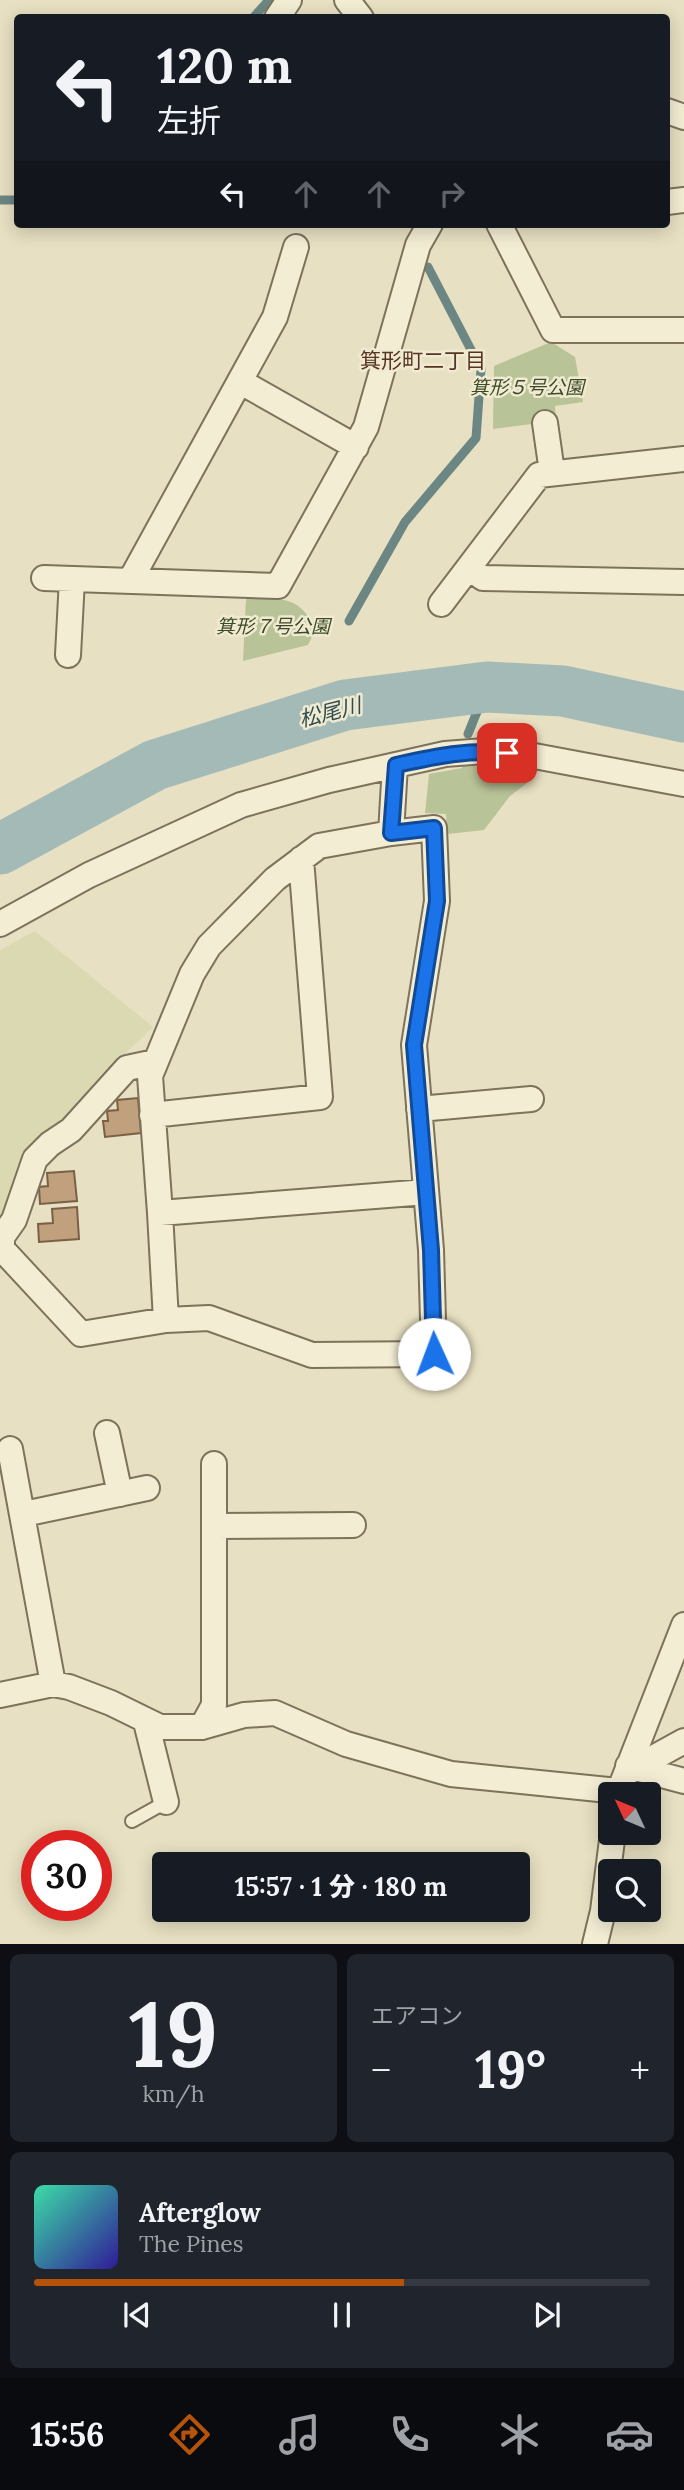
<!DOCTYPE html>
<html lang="ja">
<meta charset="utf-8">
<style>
body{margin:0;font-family:Lora,"Noto Sans JP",serif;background:#20242c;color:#f1f3f6;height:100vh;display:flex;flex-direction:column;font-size:26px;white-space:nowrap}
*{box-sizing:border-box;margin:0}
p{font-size:23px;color:#9ea1a6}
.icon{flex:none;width:38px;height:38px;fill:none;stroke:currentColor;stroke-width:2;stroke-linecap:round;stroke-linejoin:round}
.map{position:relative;height:1944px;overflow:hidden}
.panel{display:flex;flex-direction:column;gap:10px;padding:10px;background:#0d0f14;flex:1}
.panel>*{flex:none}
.hud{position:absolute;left:14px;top:14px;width:656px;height:214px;border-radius:7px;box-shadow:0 4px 18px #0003;background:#171b24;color:#f1f3f6;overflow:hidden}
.needle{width:46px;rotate:314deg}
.buttons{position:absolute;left:598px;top:1782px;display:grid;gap:14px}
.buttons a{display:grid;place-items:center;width:63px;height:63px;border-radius:7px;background:#171b24;box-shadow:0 4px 18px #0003;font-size:35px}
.speed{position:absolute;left:21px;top:1830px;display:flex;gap:14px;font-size:35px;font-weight:700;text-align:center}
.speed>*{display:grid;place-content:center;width:91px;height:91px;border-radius:50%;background:#171b24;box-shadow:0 4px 18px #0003;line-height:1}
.speed .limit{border:10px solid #d22;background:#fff;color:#111}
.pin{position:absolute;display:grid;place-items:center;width:60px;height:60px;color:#fff;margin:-30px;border-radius:14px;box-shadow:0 4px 10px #0006}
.me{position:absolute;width:77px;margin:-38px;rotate:358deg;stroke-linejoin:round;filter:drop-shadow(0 0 5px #0008)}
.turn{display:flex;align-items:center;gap:24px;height:147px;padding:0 28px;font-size:32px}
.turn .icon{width:91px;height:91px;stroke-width:2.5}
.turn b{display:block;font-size:49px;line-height:60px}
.lanes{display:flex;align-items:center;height:66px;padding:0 28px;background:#0003;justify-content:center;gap:35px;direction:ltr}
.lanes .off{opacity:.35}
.big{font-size:52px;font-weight:800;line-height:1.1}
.panel .widget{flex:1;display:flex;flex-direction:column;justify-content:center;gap:10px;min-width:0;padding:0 24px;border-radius:10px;background:#20242c}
.panel .dial{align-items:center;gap:0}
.dial b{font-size:91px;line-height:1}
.song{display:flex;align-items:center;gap:21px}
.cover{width:84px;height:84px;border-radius:10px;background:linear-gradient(135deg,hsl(160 70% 55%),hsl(250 70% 35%))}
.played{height:7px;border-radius:4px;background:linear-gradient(90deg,#b45309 60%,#363941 60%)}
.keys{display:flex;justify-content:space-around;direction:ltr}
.heat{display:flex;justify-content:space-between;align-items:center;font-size:38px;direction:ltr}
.panel .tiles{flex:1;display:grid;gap:10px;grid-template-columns:1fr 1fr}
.widget:last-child{grid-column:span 2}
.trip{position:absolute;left:152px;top:1852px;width:378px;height:70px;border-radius:7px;background:#171b24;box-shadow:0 4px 18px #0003;font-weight:800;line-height:70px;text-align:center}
.tab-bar{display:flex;height:112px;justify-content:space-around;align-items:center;background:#090b0e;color:#9ea1a6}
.tab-bar .icon{width:49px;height:49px}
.tab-bar .current{color:#b45309}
.tab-bar b{font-size:32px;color:#f1f3f6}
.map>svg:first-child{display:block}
</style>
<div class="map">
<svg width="684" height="1944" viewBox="0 0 684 1944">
<rect width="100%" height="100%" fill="#e7e0c2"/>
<path fill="#dbd9b1" d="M35 931 153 1027 114 1064 77 1106 37 1142 0 1220V950Z"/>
<path fill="#b9c398" d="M551 342 575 357 583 402 555 406 556 421 493 429 494 366Z
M246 598C278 598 302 595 315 630L308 645 243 661Z
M462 759 500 766H528L527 783 510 796 484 830 447 834 446 814 425 813 429 774 462 768Z"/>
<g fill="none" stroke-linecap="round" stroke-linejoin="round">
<path stroke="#6c8783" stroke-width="9" d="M253 18 269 0
M0 200H18
M349 621 405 522 476 438 481 369 428 267
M468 734 487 687"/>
<path stroke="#a4bab6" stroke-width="51" d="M0 849 155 765 345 705 487 687 563 691 684 717"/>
</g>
<path fill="#c0a07d" stroke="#7a6045" stroke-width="2" d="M138 1098 141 1133 105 1137 103 1121H108L107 1111 118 1110 117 1100Z
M74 1171 77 1201 40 1204 39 1187 48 1186 47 1173Z
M77 1207 79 1239 39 1242 38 1224 53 1223 52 1209Z"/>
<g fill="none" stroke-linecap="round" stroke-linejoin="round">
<defs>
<path id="lane" d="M132 1821 166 1802"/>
<path id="street" d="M347 0 361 18
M277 18 289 0
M667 111 684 117
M667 202 684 200
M499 224 553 330H684
M241 382 356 447
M545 423 552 472
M469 568 483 578 684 582
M44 578 278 586 366 427 418 245 430 224
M130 581 275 317 296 247
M441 604 539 475 684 459
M68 655 72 579
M391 833 319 846 275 879 209 946 192 974 150 1076 160 1213 426 1192
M0 924 89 875 241 805 329 780 445 754 485 751 529 755 684 784
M155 1062 127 1068 71 1130 50 1144 35 1159 14 1220 2 1237V1249L81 1334 166 1320 209 1318 312 1355 434 1354 431 1250 414 1045 437 901 434 828 391 833 395 765
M419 1109 531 1099
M152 1115 320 1097 301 859
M160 1213 166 1320
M107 1433 120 1494
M10 1449 53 1684
M24 1514 147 1488
M214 1526 353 1525
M0 1695 53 1684 69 1687 111 1703 160 1727H202L244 1715 275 1713 346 1744 451 1774 618 1791
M146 1722 166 1802
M202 1727 214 1705V1464
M628 1766 684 1781
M635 1768 684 1741
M618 1794 684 1625
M595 1944 603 1911 613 1832"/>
</defs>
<use href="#lane" stroke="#7e725c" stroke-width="16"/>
<use href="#street" stroke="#7e725c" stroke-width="28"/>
<use href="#lane" stroke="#f3edd4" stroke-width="12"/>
<use href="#street" stroke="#f3edd4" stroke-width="24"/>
</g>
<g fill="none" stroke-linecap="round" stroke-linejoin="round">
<defs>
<path id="route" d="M434 1354 431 1250 414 1045 437 901 434 828 391 833 396 765C433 757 468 749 507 753"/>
</defs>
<use href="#route" stroke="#114b97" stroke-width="18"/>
<use href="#route" stroke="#1a73e8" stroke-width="12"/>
</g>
<g text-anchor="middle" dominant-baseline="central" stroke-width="5" stroke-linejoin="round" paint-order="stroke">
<g font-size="19" font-style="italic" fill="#3d4a27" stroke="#efead1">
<text x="527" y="387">箕形５号公園</text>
<text x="273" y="626">箕形７号公園</text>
</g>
<g font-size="21" fill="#573423" stroke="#efead1">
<text x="423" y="360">箕形町二丁目</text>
</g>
<g font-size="21" font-style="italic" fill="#2f4c4e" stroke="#efead1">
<text transform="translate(330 712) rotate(-14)">松尾川</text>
</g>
</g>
</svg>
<div class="buttons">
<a><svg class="needle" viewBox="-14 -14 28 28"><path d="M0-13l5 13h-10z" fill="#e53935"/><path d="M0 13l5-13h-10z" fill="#9ea1a6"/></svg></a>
<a><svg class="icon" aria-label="search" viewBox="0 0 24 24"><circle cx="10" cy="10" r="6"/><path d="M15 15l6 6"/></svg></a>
</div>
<div class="speed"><div class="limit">30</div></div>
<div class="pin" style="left:507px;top:753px;background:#d93025"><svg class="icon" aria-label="arrive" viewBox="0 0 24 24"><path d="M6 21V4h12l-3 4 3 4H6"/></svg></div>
<svg class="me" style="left:434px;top:1354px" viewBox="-20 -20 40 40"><circle r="19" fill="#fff"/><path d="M0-13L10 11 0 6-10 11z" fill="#1a73e8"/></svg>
<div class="trip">15:57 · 1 分 · 180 m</div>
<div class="hud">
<div class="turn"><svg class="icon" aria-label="left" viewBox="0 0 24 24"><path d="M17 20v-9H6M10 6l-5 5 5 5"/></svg><div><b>120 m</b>左折</div></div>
<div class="lanes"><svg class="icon" aria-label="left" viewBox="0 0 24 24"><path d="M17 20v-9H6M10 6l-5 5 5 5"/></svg><svg class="icon off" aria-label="ahead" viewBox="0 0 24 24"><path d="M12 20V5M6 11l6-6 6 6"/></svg><svg class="icon off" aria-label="ahead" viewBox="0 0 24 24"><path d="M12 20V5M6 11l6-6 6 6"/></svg><svg class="icon off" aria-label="right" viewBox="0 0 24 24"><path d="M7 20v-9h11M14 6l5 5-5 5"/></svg></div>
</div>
</div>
<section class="panel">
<div class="tiles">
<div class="widget dial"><b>19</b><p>km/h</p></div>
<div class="widget"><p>エアコン</p>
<div class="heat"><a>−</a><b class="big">19°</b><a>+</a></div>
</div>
<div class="widget">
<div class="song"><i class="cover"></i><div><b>Afterglow</b><p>The Pines</p></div></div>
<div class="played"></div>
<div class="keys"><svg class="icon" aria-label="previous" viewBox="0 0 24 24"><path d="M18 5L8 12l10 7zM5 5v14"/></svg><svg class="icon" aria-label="pause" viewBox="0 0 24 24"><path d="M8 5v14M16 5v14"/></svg><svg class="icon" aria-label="next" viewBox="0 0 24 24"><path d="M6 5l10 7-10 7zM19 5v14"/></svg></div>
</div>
</div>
</section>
<nav class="tab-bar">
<b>15:56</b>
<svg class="icon current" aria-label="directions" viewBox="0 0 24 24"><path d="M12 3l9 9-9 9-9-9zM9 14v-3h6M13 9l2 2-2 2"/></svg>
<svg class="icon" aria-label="music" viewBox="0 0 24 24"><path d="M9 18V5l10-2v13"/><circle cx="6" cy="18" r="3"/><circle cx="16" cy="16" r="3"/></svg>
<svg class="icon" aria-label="phone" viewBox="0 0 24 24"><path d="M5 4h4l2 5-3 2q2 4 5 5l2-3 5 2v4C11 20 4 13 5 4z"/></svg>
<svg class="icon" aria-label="climate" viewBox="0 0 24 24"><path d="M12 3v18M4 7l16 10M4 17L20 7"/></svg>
<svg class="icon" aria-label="car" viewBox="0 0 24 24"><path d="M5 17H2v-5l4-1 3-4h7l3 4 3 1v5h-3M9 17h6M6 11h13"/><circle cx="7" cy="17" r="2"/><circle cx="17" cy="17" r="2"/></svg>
</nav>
